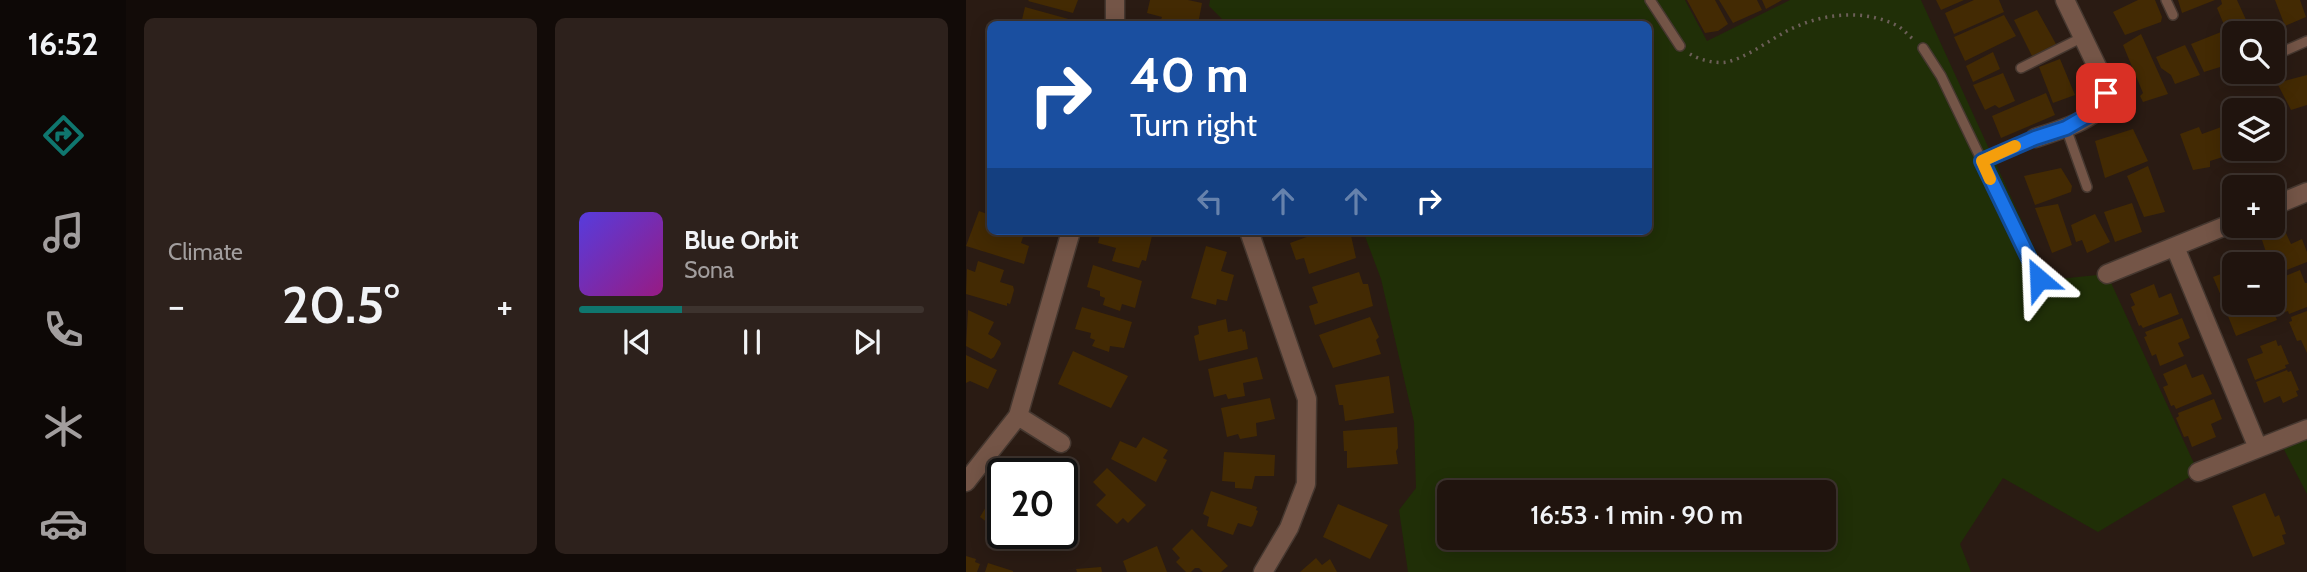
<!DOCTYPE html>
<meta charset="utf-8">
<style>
body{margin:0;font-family:Cabin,sans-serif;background:#2d211c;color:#f1f3f6;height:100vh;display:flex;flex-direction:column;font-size:26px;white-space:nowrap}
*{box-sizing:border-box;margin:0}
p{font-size:23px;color:#a29e9e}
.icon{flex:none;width:38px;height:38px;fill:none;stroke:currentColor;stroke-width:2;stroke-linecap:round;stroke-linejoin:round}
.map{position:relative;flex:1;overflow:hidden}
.side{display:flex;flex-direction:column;gap:18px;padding:18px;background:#120b08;width:840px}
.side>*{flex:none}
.hud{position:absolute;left:21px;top:21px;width:665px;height:214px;border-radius:10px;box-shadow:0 4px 18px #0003,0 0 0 2px #3d332e;background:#1a4fa0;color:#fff;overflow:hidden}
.controls{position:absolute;left:1256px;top:21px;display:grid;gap:14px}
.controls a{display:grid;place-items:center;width:63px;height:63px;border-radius:10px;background:#20140e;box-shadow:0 4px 18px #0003,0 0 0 2px #3d332e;font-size:35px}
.speed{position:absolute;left:21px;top:458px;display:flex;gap:14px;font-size:35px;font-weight:700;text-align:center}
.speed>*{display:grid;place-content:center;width:91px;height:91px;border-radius:50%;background:#20140e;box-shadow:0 4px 18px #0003,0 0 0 2px #3d332e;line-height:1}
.speed .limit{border:4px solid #111;border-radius:10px;background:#fff;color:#111}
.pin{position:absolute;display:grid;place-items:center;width:60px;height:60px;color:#fff;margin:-30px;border-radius:14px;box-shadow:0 4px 10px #0006}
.me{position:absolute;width:77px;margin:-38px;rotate:334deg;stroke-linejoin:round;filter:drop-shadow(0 0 5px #0008)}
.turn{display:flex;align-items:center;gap:24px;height:147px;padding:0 28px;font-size:32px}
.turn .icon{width:91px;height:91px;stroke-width:2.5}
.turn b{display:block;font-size:49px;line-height:60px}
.lanes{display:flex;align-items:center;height:66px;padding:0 28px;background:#0003;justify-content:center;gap:35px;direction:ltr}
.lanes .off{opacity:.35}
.big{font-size:52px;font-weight:600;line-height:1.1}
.side .tile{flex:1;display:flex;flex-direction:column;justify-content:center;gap:10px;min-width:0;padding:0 24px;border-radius:10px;background:#2d211c}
.song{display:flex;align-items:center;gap:21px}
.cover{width:84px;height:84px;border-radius:10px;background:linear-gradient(135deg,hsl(250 70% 55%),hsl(310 70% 35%))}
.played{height:7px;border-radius:4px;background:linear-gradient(90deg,#0f766e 30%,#3d332e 30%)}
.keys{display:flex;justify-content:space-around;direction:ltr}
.heat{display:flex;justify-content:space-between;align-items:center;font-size:38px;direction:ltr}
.side .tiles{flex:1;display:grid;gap:18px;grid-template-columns:repeat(2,1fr)}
.trip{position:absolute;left:471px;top:480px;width:399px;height:70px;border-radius:10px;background:#20140e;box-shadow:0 4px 18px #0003,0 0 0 2px #3d332e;font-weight:600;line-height:70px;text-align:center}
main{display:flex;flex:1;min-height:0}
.dock{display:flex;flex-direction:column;width:126px;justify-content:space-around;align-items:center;background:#0d0806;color:#a29e9e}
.dock .icon{width:49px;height:49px}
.dock .selected{color:#0f766e}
.dock b{font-size:32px;color:#f1f3f6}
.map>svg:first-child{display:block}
</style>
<main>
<nav class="dock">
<b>16:52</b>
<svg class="icon selected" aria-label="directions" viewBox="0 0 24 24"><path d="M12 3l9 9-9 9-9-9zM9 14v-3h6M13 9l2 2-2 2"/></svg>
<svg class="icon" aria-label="music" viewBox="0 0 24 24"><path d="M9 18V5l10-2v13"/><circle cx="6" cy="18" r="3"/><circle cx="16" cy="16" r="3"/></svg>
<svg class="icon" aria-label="phone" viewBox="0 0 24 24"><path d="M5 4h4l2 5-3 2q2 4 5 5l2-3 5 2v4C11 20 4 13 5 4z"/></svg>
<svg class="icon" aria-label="climate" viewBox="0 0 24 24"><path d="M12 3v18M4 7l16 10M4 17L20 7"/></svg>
<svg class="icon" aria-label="car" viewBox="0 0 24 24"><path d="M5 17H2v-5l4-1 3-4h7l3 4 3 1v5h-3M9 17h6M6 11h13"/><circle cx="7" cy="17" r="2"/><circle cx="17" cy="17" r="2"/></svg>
</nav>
<section class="side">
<div class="tiles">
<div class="tile"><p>Climate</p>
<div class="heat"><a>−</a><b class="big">20.5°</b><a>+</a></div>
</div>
<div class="tile">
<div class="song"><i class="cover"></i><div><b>Blue Orbit</b><p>Sona</p></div></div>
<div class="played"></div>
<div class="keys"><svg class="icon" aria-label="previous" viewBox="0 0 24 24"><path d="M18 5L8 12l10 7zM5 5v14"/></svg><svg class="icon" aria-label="pause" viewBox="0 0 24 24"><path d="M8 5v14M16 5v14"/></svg><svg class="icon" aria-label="next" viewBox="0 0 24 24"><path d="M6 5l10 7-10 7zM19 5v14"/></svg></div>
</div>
</div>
</section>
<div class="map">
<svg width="1341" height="572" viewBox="0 0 1341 572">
<rect width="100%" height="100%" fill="#2a1b13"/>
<path fill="#202f07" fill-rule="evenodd" d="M244 0H719L741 41 824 0H955L1083 280 1141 274 1232 472 1132 532 1037 478 994 544 1005 572H442L433 510 450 488 448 422 415 279 397 231H682V24H261L243 6ZM483 492H858V537H483Z
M1341 429V494L1313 440Z"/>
<path fill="#432a03" d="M112 0 107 13 62 1 63 0Z
M184 0H222L236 3 232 24H200L194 22 196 17 181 13Z
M721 0H749L762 24 752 31 739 33Z
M753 0H791L796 10 767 23Z
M796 0H816L800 9Z
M970 0H998L975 10Z
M1008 0H1033L1038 12 988 34 979 13Z
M1172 0H1189L1196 17 1195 22 1159 35 1147 12Z
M1212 0H1249L1216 13Z
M1255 0H1271L1286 33H1269V51L1251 8 1256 4Z
M1309 0H1334L1340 17 1319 26Z
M59 7 106 20 105 24H55Z
M1071 10 1090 44 1066 56 1048 20Z
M1038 15 1050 36 999 61 988 37Z
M1255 32 1263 53 1260 54 1264 64 1238 72 1225 44Z
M1175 34 1202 94 1177 102 1174 96 1177 93 1157 45Z
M1219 45 1234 75 1209 84 1205 75 1195 68 1190 57Z
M1027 52 1034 69 1007 82 1000 66Z
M1094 59 1109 95 1087 103 1073 67Z
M1037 73 1049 101 1033 108 1029 105 1019 110 1007 85Z
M1341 75V105L1325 110 1311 83Z
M1080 93 1089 115 1035 138 1026 116Z
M1269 122V149H1283L1244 161V167L1227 170 1214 134 1233 127 1236 134Z
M1167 129 1182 161 1139 178 1129 141Z
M1182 166 1199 212 1178 217 1161 176Z
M1095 168 1106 186 1105 192 1069 205 1058 176Z
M1166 203 1176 232 1149 242 1138 212Z
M1092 204 1106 245 1086 253 1069 208Z
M13 211 24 215V231H59L55 243 63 246 58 264 0 246Z
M1129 214 1144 242 1121 253 1116 240 1110 242 1105 225Z
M135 231H168L186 236 180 261 176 260 173 268 146 261 150 248 132 243Z
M357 231H384L390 258 343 274 338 258 330 260 324 243Z
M1319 231 1325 244 1336 239 1341 252V262L1308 275 1307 264H1301L1296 253 1300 252 1296 240Z
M240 246 261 252 255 271 268 275 261 301 251 299 250 305 225 298Z
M1276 258 1279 264H1269V293L1256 298 1247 277 1263 271 1261 265Z
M12 261 38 270 34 282 47 286 48 290 44 304 41 303V306L0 294 1 269 9 272Z
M127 265 176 281 169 308 156 304 154 311 137 305 139 298 134 296V291L121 287Z
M1334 270 1339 283H1341V307L1323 314 1322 311 1319 312 1311 292 1315 291 1310 280Z
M393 272 397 284H402L407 306 349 325 343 306 352 303 346 287Z
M1188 284 1193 298 1205 293 1213 314 1177 328 1175 325 1173 326 1165 307 1169 305 1164 294Z
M1277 303H1299L1300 307 1305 305 1311 320 1270 336 1262 316 1279 309Z
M116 307 166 322 158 348 144 346 143 352 126 346 129 340 124 338 125 333 109 329Z
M2 310 28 322 22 334 34 341 35 344 28 357 25 359 0 346Z
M1341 311V353L1335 340 1331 341 1323 322 1326 321 1325 317Z
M404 317 413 337 410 340 415 354 367 368 353 335Z
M1216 318 1224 338 1212 343 1218 356 1194 366 1190 354 1186 356 1178 337 1181 336 1179 332Z
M260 319 262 332 276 329 277 332 279 331 282 349 233 361 228 336 233 334 232 326Z
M1310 340 1312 346 1315 345 1323 364 1319 365 1320 368 1289 380 1281 359 1297 353 1294 346Z
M107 351 162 376 145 408 92 384Z
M0 355 31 370 22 389 4 381 0 383Z
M291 357 297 379 277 383 279 396 262 399 260 394 248 397 242 369Z
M1220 364 1226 378 1237 374 1246 394 1210 409 1208 405 1205 406 1197 387 1202 385 1197 374Z
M1321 370 1322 372 1325 371 1333 390 1330 391 1332 396 1317 403 1314 396 1298 403 1290 382Z
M423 376 428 413 379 421 377 405H373L369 385Z
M304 398 309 419 290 423 291 436 274 439 272 434 261 437 255 408Z
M1248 399 1256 419 1245 424 1250 437 1226 447 1222 436 1218 437 1210 418 1213 416 1212 413Z
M431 427 432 448 430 451 432 464 381 468V451H378L377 431Z
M177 437 202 450 197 458 201 460 190 482 145 459 154 441 170 448Z
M258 452 309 455 308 476H289L286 489 269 488V482L256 481Z
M141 468 180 505 162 523 157 518 151 524 130 505 140 495 127 482Z
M37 478V534L14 517Z
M96 491 105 493 101 512 110 517 100 544 72 539 73 534H96Z
M245 491 291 507 290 510 292 511 287 525 285 527 272 523 267 535 241 526 243 517 237 514Z
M1299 493 1309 517 1313 515 1320 534 1316 535 1319 544 1287 557 1266 506Z
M372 504 422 525 404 559 357 537Z
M226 529 262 566 255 572H237L233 568H229L225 572H220L210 562 214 558 206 549Z
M191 546 201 572H161L157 561Z
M0 556 10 559 9 562 14 564 11 572H0Z
M350 558 356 565 364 559 371 572H334Z
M22 563 47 571V572H19Z
M135 567 136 572H111L110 569Z"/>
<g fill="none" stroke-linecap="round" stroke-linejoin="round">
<defs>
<path id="service" d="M684 0 714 46
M1200 0 1207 15
M957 48 975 76 1073 279
M1307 56 1341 41
M1055 68 1117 37
M1100 128 1121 187
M1016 161 1069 138"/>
<path id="minor" d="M149 24V0
M1069 138C1091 131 1127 121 1140 101L1138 81 1099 0
M1307 206 1341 192
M283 231 341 399 340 484 323 528 297 572
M1209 247 1292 448
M1141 274 1269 222
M52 416 95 443
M1232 472 1341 429
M0 482 52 416 105 231"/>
</defs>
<use href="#service" stroke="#463830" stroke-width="12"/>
<use href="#minor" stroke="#463830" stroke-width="21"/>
<path stroke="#6c5f58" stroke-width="3.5" stroke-dasharray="2 5" stroke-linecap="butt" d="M724 54C734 60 749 64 761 62 781 57 801 42 819 32 852 14 895 8 930 25 936 28 941 34 947 39"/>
<use href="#service" stroke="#745547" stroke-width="9"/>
<use href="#minor" stroke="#745547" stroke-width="18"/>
</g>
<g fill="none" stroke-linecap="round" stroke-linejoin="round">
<defs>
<path id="route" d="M1073 279 1016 161 1069 138 1100 128 1136 107 1140 102V93"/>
</defs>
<use href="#route" stroke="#114b97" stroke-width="18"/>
<use href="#route" stroke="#1a73e8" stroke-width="12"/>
<path stroke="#f59e0b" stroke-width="12" d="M1024 179 1016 161 1049 146"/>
</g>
</svg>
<div class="controls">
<a><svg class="icon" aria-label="search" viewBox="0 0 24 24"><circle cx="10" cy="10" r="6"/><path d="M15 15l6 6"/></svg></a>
<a><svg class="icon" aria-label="layers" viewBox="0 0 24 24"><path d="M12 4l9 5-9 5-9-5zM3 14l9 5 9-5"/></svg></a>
<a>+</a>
<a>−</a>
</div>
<div class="speed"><div class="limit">20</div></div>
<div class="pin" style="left:1140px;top:93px;background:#d93025"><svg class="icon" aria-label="arrive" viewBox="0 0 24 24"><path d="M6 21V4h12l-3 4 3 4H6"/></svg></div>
<svg class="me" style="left:1073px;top:279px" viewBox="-20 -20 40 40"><path d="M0-17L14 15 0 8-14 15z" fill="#1a73e8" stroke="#fff" stroke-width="4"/></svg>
<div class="trip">16:53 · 1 min · 90 m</div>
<div class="hud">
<div class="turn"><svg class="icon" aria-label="right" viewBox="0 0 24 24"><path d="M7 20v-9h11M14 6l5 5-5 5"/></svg><div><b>40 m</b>Turn right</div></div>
<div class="lanes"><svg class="icon off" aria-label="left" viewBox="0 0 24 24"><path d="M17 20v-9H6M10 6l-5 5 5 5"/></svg><svg class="icon off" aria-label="ahead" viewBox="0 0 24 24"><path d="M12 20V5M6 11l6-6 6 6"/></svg><svg class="icon off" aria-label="ahead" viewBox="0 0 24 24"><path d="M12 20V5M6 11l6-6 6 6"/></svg><svg class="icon" aria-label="right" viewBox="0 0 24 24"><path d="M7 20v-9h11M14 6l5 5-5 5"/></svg></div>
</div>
</div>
</main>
